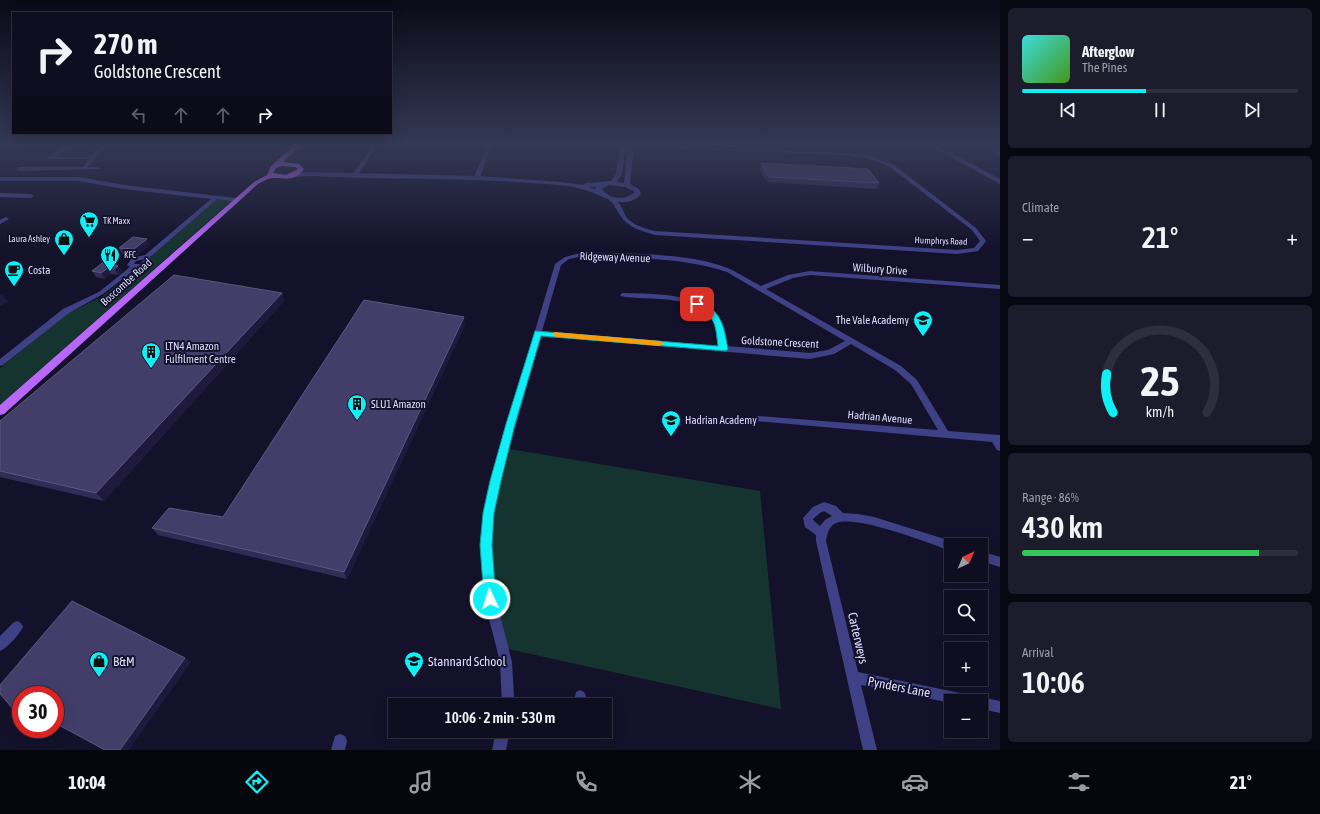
<!DOCTYPE html>
<meta charset="utf-8">
<style>
body{margin:0;font-family:"Asap Condensed",sans-serif;background:#1d1c2d;color:#f1f3f6;height:100vh;display:flex;flex-direction:column;font-size:15px;white-space:nowrap}
*{box-sizing:border-box;margin:0}
p{font-size:13px;color:#9b9ca5}
.icon{flex:none;width:22px;height:22px;fill:none;stroke:currentColor;stroke-width:2;stroke-linecap:round;stroke-linejoin:round}
.map{position:relative;flex:1;overflow:hidden}
.side{display:flex;flex-direction:column;gap:8px;padding:8px;background:#080812;width:320px}
.side>*{flex:none}
.top-card{position:absolute;left:12px;top:12px;width:380px;height:122px;border-radius:0px;box-shadow:0 4px 16px #0002,0 0 0 1px #2f2e3e;background:#0f0e20;color:#f1f3f6;overflow:hidden}
.needle{width:26px;rotate:44deg}
.fabs{position:absolute;left:944px;top:538px;display:grid;gap:8px}
.fabs a{display:grid;place-items:center;width:44px;height:44px;border-radius:0px;background:#0f0e20;box-shadow:0 4px 16px #0002,0 0 0 1px #2f2e3e;font-size:20px}
.speed{position:absolute;left:12px;top:686px;display:flex;gap:8px;font-size:20px;font-weight:700;text-align:center}
.speed>*{display:grid;place-content:center;width:52px;height:52px;border-radius:50%;background:#0f0e20;box-shadow:0 4px 16px #0002,0 0 0 1px #2f2e3e;line-height:1}
.speed .limit{border:6px solid #d22;background:#fff;color:#111}
.pin{position:absolute;display:grid;place-items:center;width:34px;height:34px;color:#fff;margin:-17px;border-radius:8px;box-shadow:0 2px 6px #0006}
.me{position:absolute;width:44px;margin:-22px;rotate:356deg;stroke-linejoin:round;filter:drop-shadow(0 0 3px #0008)}
.turn{display:flex;align-items:center;gap:14px;height:84px;padding:0 16px;font-size:18px}
.turn .icon{width:52px;height:52px;stroke-width:2.5}
.turn b{display:block;font-size:28px;line-height:34px}
.lanes{display:flex;align-items:center;height:38px;padding:0 16px;background:#0003;justify-content:center;gap:20px;direction:ltr}
.lanes .off{opacity:.35}
.big{font-size:30px;font-weight:600;line-height:1.1}
.side .widget{flex:1;display:flex;flex-direction:column;justify-content:center;gap:6px;min-width:0;padding:0 14px;border-radius:6px;background:#1d1c2d}
.side .dial{align-items:center;gap:0}
.dial svg{height:104px;overflow:visible;fill:none;stroke:#2f2e3e;stroke-width:7;stroke-linecap:round;text-anchor:middle}
.dial text{fill:#f1f3f6;stroke:none}
.song{display:flex;align-items:center;gap:12px}
.cover{width:48px;height:48px;border-radius:6px;background:linear-gradient(135deg,hsl(180 70% 55%),hsl(100 70% 35%))}
.played{height:4px;border-radius:2px;background:linear-gradient(90deg,#0feff6 45%,#2f2e3e 45%)}
.keys{display:flex;justify-content:space-around;direction:ltr}
.heat{display:flex;justify-content:space-between;align-items:center;font-size:22px;direction:ltr}
.charge{height:6px;border-radius:3px;background:linear-gradient(90deg,#34c759 86%,#2f2e3e 0)}
.trip{position:absolute;left:388px;top:698px;width:224px;height:40px;border-radius:0px;background:#0f0e20;box-shadow:0 4px 16px #0002,0 0 0 1px #2f2e3e;font-weight:600;line-height:40px;text-align:center}
.tab-bar{display:flex;height:64px;justify-content:space-around;align-items:center;background:#06060d;color:#9b9ca5}
.tab-bar .icon{width:28px;height:28px}
.tab-bar .current{color:#0feff6}
.tab-bar b{font-size:18px;color:#f1f3f6}
main{display:flex;flex:1;min-height:0}
.map>svg:first-child{display:block}
</style>
<main>
<div class="map">
<svg width="1000" height="750" viewBox="0 0 1000 750">
<rect width="100%" height="100%" fill="#14122a"/>
<path fill="#153430" d="M216 199 231 201 0 405V368L67 314 103 296 134 270 150 264 151 256Z
M510 449 760 491 781 709 508 649C499 616 490 583 490 549 491 515 502 482 510 449Z"/>
<g fill="none" stroke-linecap="round" stroke-linejoin="round">
<path fill="#3f4187" fill-rule="evenodd" d="M67 145H72L56 157H88L104 145H109L94 157 96 158 87 167H97L99 168V169L19 171 16 169 19 167H83L89 159H48V157Z
M374 145H378L356 177H352L351 176Z
M488 145H492L480 177 475 178 474 177Z
M986 145H991L1000 152V155Z
M639 146 848 153 871 156 894 165 976 228 986 241 978 251 957 254 655 235C642 231 628 228 620 215 615 209 616 205 609 200V198C621 197 622 213 629 220 636 226 646 229 655 231L957 250 974 248 980 241 972 230 890 167 868 158 848 155 657 148H639L631 150 629 149Z
M0 177H79L124 185 236 198 239 200 236 202 217 199 150 257 151 260 147 265 137 268 103 294 69 313 3 365 0 366V359L63 309 99 292 130 267 127 265 132 258 145 255 211 199 124 189 79 181H0ZM145 259 140 264H134L136 261Z
M0 193 31 194 34 196 31 198 0 197Z
M6 217 9 219 0 224V220Z
M584 252C627 254 693 252 732 270 742 275 751 281 761 286L788 275 810 271 1000 285V289L810 275 793 278 766 289 901 366 917 380 948 431 1000 435V451L997 450 992 442 755 421 754 419 755 417 758 416 938 430 911 384 895 370 851 344 834 354 810 359 541 336 500 481 494 513 491 545 496 599 512 662 514 697 525 700 526 705H502L500 662 484 599 481 545 484 513 490 481 555 264 565 257ZM584 256C632 258 681 257 727 272L845 341 828 350 810 353 727 346C726 338 726 329 722 322 705 292 653 294 623 293L621 294 620 295 621 296C648 302 701 292 715 324 718 331 718 339 719 346L542 331 561 265 569 259Z
M824 502 836 506 843 513 858 514 874 517 951 541 955 543 956 545H951V551C928 543 858 515 836 523 829 526 827 534 826 541L858 672 970 695 975 696 976 700 981 697 1000 701V713L981 709V701H951V703L861 685 877 750H863L816 541V535L805 527 803 518 813 507ZM824 511 832 516 825 520 820 526 814 521 813 519 820 513Z
M981 551 1000 557V567L981 561Z
M17 621 21 623 23 627C19 635 8 647 0 651V636L13 623Z
M580 690 584 692 586 696 585 705H573L576 692Z
M496 731H510L506 750H492Z
M340 734 345 736 347 741 345 750H331L335 736Z"/>
<path fill="#3f4187" fill-rule="evenodd" d="M620 145H626L622 174 617 182 624 183 628 145H634L630 184 639 189 641 194C626 211 605 197 588 191 582 189 575 187 568 186 482 177 396 180 310 176L294 177 291 175 294 173 310 172 479 176 560 182 583 185 586 183 611 181 616 174ZM609 185 625 187 634 191V193C625 200 609 200 602 189ZM589 187H596L595 189Z
M929 145H936L1000 179V184Z"/>
<path fill="#b967fa" fill-rule="evenodd" d="M295 145H301L283 162 299 164 304 169C294 183 286 177 273 178 268 178 262 182 258 184L4 414 0 415V405L254 182 267 175 271 166ZM282 166 295 167 298 169 286 175 273 173 276 168Z"/>
</g>
<path fill="#312b57" d="M761 163 879 183 876 189 767 182 759 168Z
M150 245 137 255 122 254 119 248Z
M115 262 122 272 118 275 111 274 105 279 96 277 92 271Z
M282 293 284 301 104 501 0 477V421Z
M465 325 347 579 158 535 152 528 223 517Z"/>
<path fill="#1e193d" d="M147 239 150 245 137 255 134 249Z
M115 262 122 272 118 275 112 264Z
M108 268 111 274 105 279 101 273Z
M282 293 284 301 104 501 96 493Z
M2 294 8 302 0 306V295Z
M464 317 465 325 347 579 344 572Z
M185 658 191 662 129 750H120Z"/>
<path fill="#433e69" stroke="#5c5780" d="M761 163 868 169 879 183 769 177Z
M133 237 147 239 134 249 119 248Z
M106 260 115 262 112 264 118 266 114 269 108 268 101 273 92 271Z
M174 275 282 293 96 493 0 471V421Z
M364 300 464 317 344 572 152 528 169 508 223 517Z
M72 601 185 658 120 750H105L55 723V695H21V718L0 694V685Z"/>
<linearGradient id="sky" x2="0" y2="1"><stop stop-color="#0b0a17"/><stop offset="0.58" stop-color="#343955"/><stop offset="1" stop-color="#343955" stop-opacity="0"/></linearGradient>
<rect width="1000" height="250" fill="url(#sky)"/>
<path fill="#0feff6" stroke="#0a9ba0" d="M697 301C722 309 724 328 728 349L726 351 541 336 515 424 501 481 494 513 492 545 496 599 495 603 490 605 486 603 484 599 480 545 483 513 490 481 506 424 535 331 718 346C715 322 716 318 694 306L693 304Z"/>
<path fill="#f59e0b" d="M554 332 660 341 664 343 660 346 557 337 554 336Z"/>
<defs>
<symbol id="supermarket-pin" viewBox="-11 -11 22 30"><path d="M0 17L-7.5 6A9.5 9.5 0 1 1 7.5 6Z" fill="#0feff6" stroke="#14122a"/><path d="M-6-5.5h2.5l.6 2H6L4.5 2H-2.5L-4.4-4H-6ZM-1.5 3.2a1.3 1.3 0 1 0 .1 0ZM3 3.2a1.3 1.3 0 1 0 .1 0Z" fill="#111"/></symbol>
<symbol id="shop-pin" viewBox="-11 -11 22 30"><path d="M0 17L-7.5 6A9.5 9.5 0 1 1 7.5 6Z" fill="#0feff6" stroke="#14122a"/><path d="M-5-2.5h2.3a2.7 3.5 0 0 1 5.4 0H5L5.5 6h-11ZM-1.5-2.5h3a1.5 2.3 0 0 0-3 0Z" fill="#111"/></symbol>
<symbol id="restaurant-pin" viewBox="-11 -11 22 30"><path d="M0 17L-7.5 6A9.5 9.5 0 1 1 7.5 6Z" fill="#0feff6" stroke="#14122a"/><path d="M-5-6h1v4h1v-4h1v4h1v-4h1v5L-1.5 .5V6h-2V.5L-5-1ZM5-6V6H3V1.5H1.5Q1.5-4 5-6Z" fill="#111"/></symbol>
<symbol id="cafe-pin" viewBox="-11 -11 22 30"><path d="M0 17L-7.5 6A9.5 9.5 0 1 1 7.5 6Z" fill="#0feff6" stroke="#14122a"/><path d="M-5.5-4.5H6V0H3Q3 3.5 0 3.5H-2.5Q-5.5 3.5-5.5 0ZM3-3.2v2h1.7v-2ZM-6 4.5H4V6H-6Z" fill="#111"/></symbol>
<symbol id="school-pin" viewBox="-11 -11 22 30"><path d="M0 17L-7.5 6A9.5 9.5 0 1 1 7.5 6Z" fill="#0feff6" stroke="#14122a"/><path d="M0-5L7-2L0 1L-7-2ZM-4 1L0 2.5L4 1V4Q0 6-4 4Z" fill="#111"/></symbol>
<symbol id="building-pin" viewBox="-11 -11 22 30"><path d="M0 17L-7.5 6A9.5 9.5 0 1 1 7.5 6Z" fill="#0feff6" stroke="#14122a"/><path d="M-4-6H4V6H1V3H-1V6H-4ZM-2.5-4.3h1.7v1.8h-1.7ZM.8-4.3h1.7v1.8H.8ZM-2.5-1h1.7V.8h-1.7ZM.8-1h1.7V.8H.8Z" fill="#111"/></symbol>
</defs>
<g fill-rule="evenodd">
<use href="#supermarket-pin" x="78" y="210" width="22" height="30"/>
<use href="#shop-pin" x="53" y="228" width="22" height="30"/>
<use href="#restaurant-pin" x="99" y="244" width="22" height="30"/>
<use href="#cafe-pin" x="3" y="259" width="22" height="30"/>
<use href="#school-pin" x="912" y="309" width="22" height="30"/>
<use href="#building-pin" x="140" y="341" width="22" height="30"/>
<use href="#building-pin" x="346" y="393" width="22" height="30"/>
<use href="#school-pin" x="660" y="409" width="22" height="30"/>
<use href="#shop-pin" x="88" y="650" width="22" height="30"/>
<use href="#school-pin" x="403" y="650" width="22" height="30"/>
</g>
<g text-anchor="middle" dominant-baseline="central" stroke-width="4" stroke-linejoin="round" paint-order="stroke">
<g font-size="9" fill="#dddcfe" stroke="#14122a" text-anchor="start">
<text x="103" y="221">TK Maxx</text>
<text x="50" y="239" text-anchor="end">Laura Ashley</text>
<text x="124" y="255">KFC</text>
</g>
<g font-size="9" fill="#dddcfe" stroke="#14122a">
<text transform="translate(941 241) rotate(2)">Humphrys Road</text>
</g>
<g font-size="11" fill="#dddcfe" stroke="#14122a">
<text transform="translate(615 257) rotate(2)">Ridgeway Avenue</text>
<text transform="translate(880 269) rotate(4)">Wilbury Drive</text>
<text transform="translate(126 282) rotate(-42)">Boscombe Road</text>
<text transform="translate(780 342) rotate(3)">Goldstone Crescent</text>
<text transform="translate(880 417) rotate(5)">Hadrian Avenue</text>
</g>
<g font-size="11" fill="#dddcfe" stroke="#14122a" text-anchor="start">
<text x="28" y="270">Costa</text>
<text x="909" y="320" text-anchor="end">The Vale Academy</text>
<text x="165" y="346">LTN4 Amazon<tspan x="165" dy="13">Fulfilment Centre</tspan></text>
<text x="371" y="404">SLU1 Amazon</text>
<text x="685" y="420">Hadrian Academy</text>
</g>
<g font-size="13" fill="#dddcfe" stroke="#14122a">
<text transform="translate(858 638) rotate(77)">Carterweys</text>
<text transform="translate(899 687) rotate(11)">Pynders Lane</text>
</g>
<g font-size="13" fill="#dddcfe" stroke="#14122a" text-anchor="start">
<text x="113" y="661">B&amp;M</text>
<text x="428" y="661">Stannard School</text>
</g>
</g>
</svg>
<div class="fabs">
<a><svg class="needle" viewBox="-14 -14 28 28"><path d="M0-13l5 13h-10z" fill="#e53935"/><path d="M0 13l5-13h-10z" fill="#9b9ca5"/></svg></a>
<a><svg class="icon" aria-label="search" viewBox="0 0 24 24"><circle cx="10" cy="10" r="6"/><path d="M15 15l6 6"/></svg></a>
<a>+</a>
<a>−</a>
</div>
<div class="speed"><div class="limit">30</div></div>
<div class="pin" style="left:697px;top:304px;background:#d93025"><svg class="icon" aria-label="arrive" viewBox="0 0 24 24"><path d="M6 21V4h12l-3 4 3 4H6"/></svg></div>
<svg class="me" style="left:490px;top:599px" viewBox="-20 -20 40 40"><circle r="17" fill="#0feff6" stroke="#fff" stroke-width="3"/><path d="M0-11L8 9 0 5-8 9z" fill="#fff"/></svg>
<div class="trip">10:06 · 2 min · 530 m</div>
<div class="top-card">
<div class="turn"><svg class="icon" aria-label="right" viewBox="0 0 24 24"><path d="M7 20v-9h11M14 6l5 5-5 5"/></svg><div><b>270 m</b>Goldstone Crescent</div></div>
<div class="lanes"><svg class="icon off" aria-label="left" viewBox="0 0 24 24"><path d="M17 20v-9H6M10 6l-5 5 5 5"/></svg><svg class="icon off" aria-label="ahead" viewBox="0 0 24 24"><path d="M12 20V5M6 11l6-6 6 6"/></svg><svg class="icon off" aria-label="ahead" viewBox="0 0 24 24"><path d="M12 20V5M6 11l6-6 6 6"/></svg><svg class="icon" aria-label="right" viewBox="0 0 24 24"><path d="M7 20v-9h11M14 6l5 5-5 5"/></svg></div>
</div>
</div>
<section class="side">
<div class="widget">
<div class="song"><i class="cover"></i><div><b>Afterglow</b><p>The Pines</p></div></div>
<div class="played"></div>
<div class="keys"><svg class="icon" aria-label="previous" viewBox="0 0 24 24"><path d="M18 5L8 12l10 7zM5 5v14"/></svg><svg class="icon" aria-label="pause" viewBox="0 0 24 24"><path d="M8 5v14M16 5v14"/></svg><svg class="icon" aria-label="next" viewBox="0 0 24 24"><path d="M6 5l10 7-10 7zM19 5v14"/></svg></div>
</div>
<div class="widget"><p>Climate</p>
<div class="heat"><a>−</a><b class="big">21°</b><a>+</a></div>
</div>
<div class="widget dial"><svg viewBox="0 0 100 80">
<path d="M14 69A42 42 0 1 1 86 69"/>
<path d="M14 69A42 42 0 0 1 9 39" stroke="#0feff6"/>
<text x="50" y="56" font-size="32" font-weight="700">25</text>
<text x="50" y="72" font-size="11">km/h</text>
</svg></div>
<div class="widget"><p>Range · 86%</p><b class="big">430 km</b><div class="charge"></div></div>
<div class="widget"><p>Arrival</p><b class="big">10:06</b></div>
</section>
</main>
<nav class="tab-bar">
<b>10:04</b>
<svg class="icon current" aria-label="directions" viewBox="0 0 24 24"><path d="M12 3l9 9-9 9-9-9zM9 14v-3h6M13 9l2 2-2 2"/></svg>
<svg class="icon" aria-label="music" viewBox="0 0 24 24"><path d="M9 18V5l10-2v13"/><circle cx="6" cy="18" r="3"/><circle cx="16" cy="16" r="3"/></svg>
<svg class="icon" aria-label="phone" viewBox="0 0 24 24"><path d="M5 4h4l2 5-3 2q2 4 5 5l2-3 5 2v4C11 20 4 13 5 4z"/></svg>
<svg class="icon" aria-label="climate" viewBox="0 0 24 24"><path d="M12 3v18M4 7l16 10M4 17L20 7"/></svg>
<svg class="icon" aria-label="car" viewBox="0 0 24 24"><path d="M5 17H2v-5l4-1 3-4h7l3 4 3 1v5h-3M9 17h6M6 11h13"/><circle cx="7" cy="17" r="2"/><circle cx="17" cy="17" r="2"/></svg>
<svg class="icon" aria-label="filters" viewBox="0 0 24 24"><path d="M4 7h16M4 17h16"/><circle cx="9" cy="7" r="2"/><circle cx="15" cy="17" r="2"/></svg>
<b>21°</b>
</nav>
